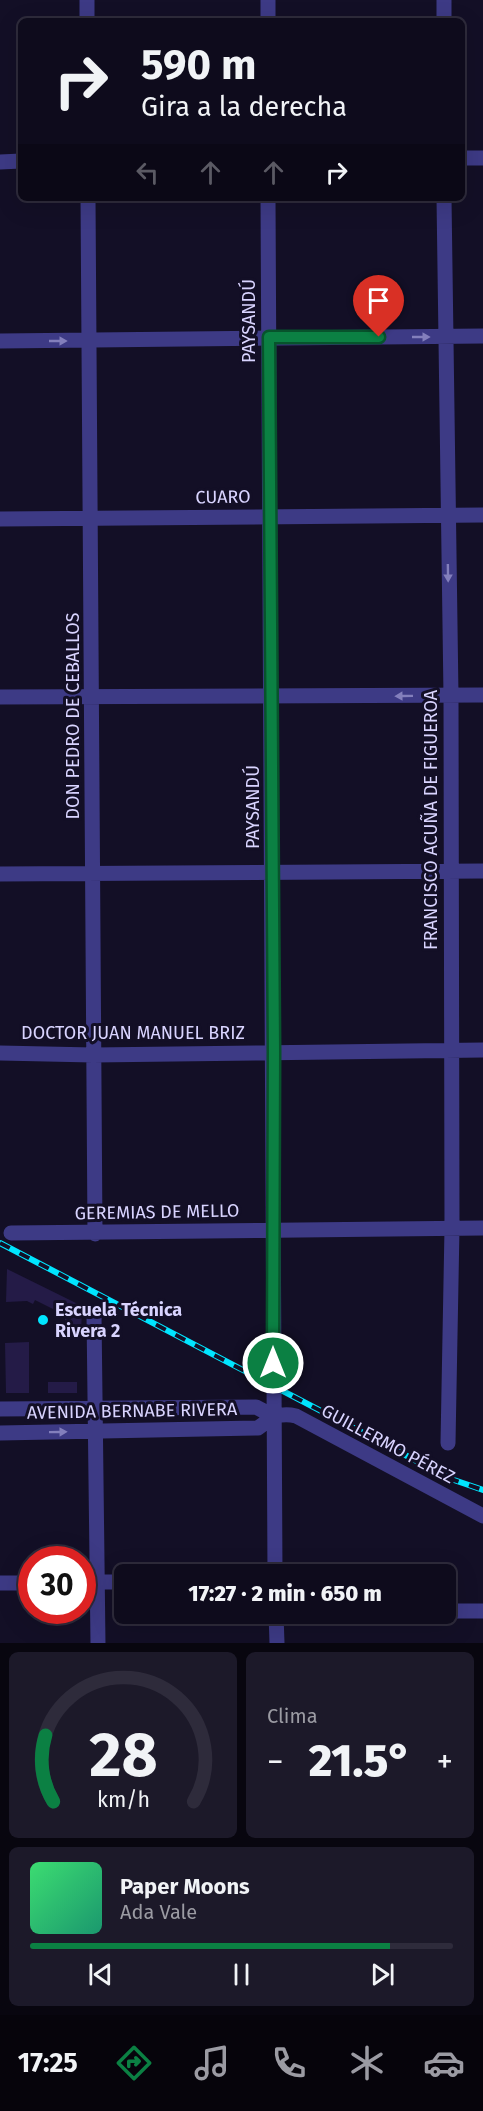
<!DOCTYPE html>
<html lang="es">
<meta charset="utf-8">
<style>
body{margin:0;font-family:"Fira Sans",sans-serif;background:#1c1929;color:#f1f3f6;height:100vh;display:flex;flex-direction:column;font-size:22px;white-space:nowrap}
*{box-sizing:border-box;margin:0}
p{font-size:20px;color:#9b9ba3}
.icon{flex:none;width:33px;height:33px;fill:none;stroke:currentColor;stroke-width:2;stroke-linecap:round;stroke-linejoin:round}
.map{position:relative;height:1643px;overflow:hidden}
.side{display:flex;flex-direction:column;gap:9px;padding:9px;background:#08060f;flex:1}
.side>*{flex:none}
.guide{position:absolute;left:18px;top:18px;width:447px;height:183px;border-radius:9px;box-shadow:0 6px 24px #0002,0 0 0 2px #2e2b3b;background:#0e0b1c;color:#f1f3f6;overflow:hidden}
.speed{position:absolute;left:18px;top:1546px;display:flex;gap:12px;font-size:30px;font-weight:700;text-align:center}
.speed>*{display:grid;place-content:center;width:78px;height:78px;border-radius:50%;background:#0e0b1c;box-shadow:0 6px 24px #0002,0 0 0 2px #2e2b3b;line-height:1}
.speed .limit{border:9px solid #d22;background:#fff;color:#111}
.pin{position:absolute;display:grid;place-items:center;width:51px;height:51px;color:#fff;margin:-62px -26px;border-radius:50% 50% 50% 0;rotate:-45deg;box-shadow:0 0 6px #0007}
.pin .icon{rotate:45deg}
.me{position:absolute;width:66px;margin:-33px;rotate:0deg;stroke-linejoin:round;filter:drop-shadow(0 0 4px #0008)}
.turn{display:flex;align-items:center;gap:21px;height:126px;padding:0 24px;font-size:27px}
.turn .icon{width:78px;height:78px;stroke-width:2.5}
.turn b{display:block;font-size:42px;line-height:51px}
.lanes{display:flex;align-items:center;height:57px;padding:0 24px;background:#0003;justify-content:center;gap:30px;direction:ltr}
.lanes .off{opacity:.35}
.big{font-size:45px;font-weight:800;line-height:1.1}
.side .tile{flex:1;display:flex;flex-direction:column;justify-content:center;gap:9px;min-width:0;padding:0 21px;border-radius:9px;background:#1c1929}
.side .dial{align-items:center;gap:0}
.dial svg{height:156px;overflow:visible;fill:none;stroke:#2e2b3b;stroke-width:7;stroke-linecap:round;text-anchor:middle}
.dial text{fill:#f1f3f6;stroke:none}
.song{display:flex;align-items:center;gap:18px}
.cover{width:72px;height:72px;border-radius:9px;background:linear-gradient(135deg,hsl(140 70% 55%),hsl(160 70% 35%))}
.played{height:6px;border-radius:3px;background:linear-gradient(90deg,#0b8043 85%,#2e2b3b 85%)}
.keys{display:flex;justify-content:space-around;direction:ltr}
.heat{display:flex;justify-content:space-between;align-items:center;font-size:33px;direction:ltr}
.side .tiles{flex:1;display:grid;gap:9px;grid-template-columns:1fr 1fr}
.tile:last-child{grid-column:span 2}
.trip{position:absolute;left:114px;top:1564px;width:342px;height:60px;border-radius:9px;background:#0e0b1c;box-shadow:0 6px 24px #0002,0 0 0 2px #2e2b3b;font-weight:800;line-height:60px;text-align:center}
.dock{display:flex;height:96px;justify-content:space-around;align-items:center;background:#06040b;color:#9b9ba3}
.dock .icon{width:42px;height:42px}
.dock .current{color:#0b8043}
.dock b{font-size:27px;color:#f1f3f6}
.map>svg:first-child{display:block}
</style>
<div class="map">
<svg width="483" height="1643" viewBox="0 0 483 1643">
<rect width="100%" height="100%" fill="#130f26"/>
<path fill="#241b47" d="M7 1269 82 1306 81 1335H65V1315L35 1300 33 1304 27 1301 6 1302Z
M29 1342V1393H6L5 1343Z
M48 1382H77V1393H48Z"/>
<g fill="none" stroke-linecap="round" stroke-linejoin="round">
<path stroke="#3d3a85" stroke-width="15" d="M87 0V21
M268 21V0
M444 21V0
M462 158H483
M0 162 21 161
M88 198 95 1234
M268 198 275 1575
M444 198 451 696 452 1228 448 1443
M0 341 483 336
M0 519 483 515
M0 697 483 695
M0 874 483 871
M0 1053 93 1055 483 1050
M11 1233 483 1228
M94 1315 98 1643
M0 1409 256 1407 273 1416
M0 1433 258 1428C271 1418 279 1412 296 1416L483 1516
M82 1582H124
M0 1583H32
M446 1611H483
M276 1614 277 1643"/>
<defs>
<path id="rail" d="M0 1243 451 1479 483 1490"/>
</defs>
<use href="#rail" stroke="#00e5ff" stroke-width="6"/>
<use href="#rail" stroke="#130f26" stroke-width="4" stroke-dasharray="11" stroke-linecap="butt"/>
</g>
<defs><path id="oneway-solid" d="M-6-.8H1V-3.2L6.5 0L1 3.2V.8H-6Z" transform="scale(1.5)"/></defs>
<g fill="#837fbc">
<use href="#oneway-solid" transform="translate(421 337)"/>
<use href="#oneway-solid" transform="translate(58 341)"/>
<use href="#oneway-solid" transform="translate(448 573) rotate(89)"/>
<use href="#oneway-solid" transform="translate(404 696) rotate(179)"/>
<use href="#oneway-solid" transform="translate(58 1432) rotate(-1)"/>
</g>
<g fill="none" stroke-linecap="round" stroke-linejoin="round">
<defs>
<path id="route" d="M273 1363 274 1051 269 337H379"/>
</defs>
<use href="#route" stroke="#07532c" stroke-width="15"/>
<use href="#route" stroke="#0b8043" stroke-width="10"/>
</g>
<circle fill="#00e5ff" stroke="#130f26" stroke-width="2" cx="43" cy="1320" r="6"/>
<g text-anchor="middle" dominant-baseline="central" stroke-width="6" stroke-linejoin="round" paint-order="stroke">
<g font-size="18" fill="#d9d4ff" stroke="#130f26">
<text transform="translate(249 321) rotate(-90)">PAYSANDÚ</text>
<text transform="translate(223 497) rotate(-1)">CUARO</text>
<text transform="translate(73 716) rotate(-90)">DON PEDRO DE CEBALLOS</text>
<text transform="translate(253 807) rotate(-90)">PAYSANDÚ</text>
<text transform="translate(431 820) rotate(-90)">FRANCISCO ACUÑA DE FIGUEROA</text>
<text x="133" y="1033">DOCTOR JUAN MANUEL BRIZ</text>
<text transform="translate(157 1212) rotate(-1)">GEREMIAS DE MELLO</text>
<text transform="translate(132 1411) rotate(-1)">AVENIDA BERNABE RIVERA</text>
<text transform="translate(388 1444) rotate(28)">GUILLERMO PÉREZ</text>
</g>
<g font-size="18" font-weight="bold" fill="#d9d4ff" stroke="#130f26" text-anchor="start">
<text x="55" y="1310">Escuela Técnica<tspan x="55" dy="21">Rivera 2</tspan></text>
</g>
</g>
</svg>
<div class="speed"><div class="limit">30</div></div>
<div class="pin" style="left:379px;top:337px;background:#d93025"><svg class="icon" aria-label="arrive" viewBox="0 0 24 24"><path d="M6 21V4h12l-3 4 3 4H6"/></svg></div>
<svg class="me" style="left:273px;top:1363px" viewBox="-20 -20 40 40"><circle r="17" fill="#0b8043" stroke="#fff" stroke-width="3"/><path d="M0-11L8 9 0 5-8 9z" fill="#fff"/></svg>
<div class="trip">17:27 · 2 min · 650 m</div>
<div class="guide">
<div class="turn"><svg class="icon" aria-label="right" viewBox="0 0 24 24"><path d="M7 20v-9h11M14 6l5 5-5 5"/></svg><div><b>590 m</b>Gira a la derecha</div></div>
<div class="lanes"><svg class="icon off" aria-label="left" viewBox="0 0 24 24"><path d="M17 20v-9H6M10 6l-5 5 5 5"/></svg><svg class="icon off" aria-label="ahead" viewBox="0 0 24 24"><path d="M12 20V5M6 11l6-6 6 6"/></svg><svg class="icon off" aria-label="ahead" viewBox="0 0 24 24"><path d="M12 20V5M6 11l6-6 6 6"/></svg><svg class="icon" aria-label="right" viewBox="0 0 24 24"><path d="M7 20v-9h11M14 6l5 5-5 5"/></svg></div>
</div>
</div>
<section class="side">
<div class="tiles">
<div class="tile dial"><svg viewBox="0 0 100 80">
<path d="M14 69A42 42 0 1 1 86 69"/>
<path d="M14 69A42 42 0 0 1 10 35" stroke="#0b8043"/>
<text x="50" y="56" font-size="32" font-weight="700">28</text>
<text x="50" y="72" font-size="11">km/h</text>
</svg></div>
<div class="tile"><p>Clima</p>
<div class="heat"><a>−</a><b class="big">21.5°</b><a>+</a></div>
</div>
<div class="tile">
<div class="song"><i class="cover"></i><div><b>Paper Moons</b><p>Ada Vale</p></div></div>
<div class="played"></div>
<div class="keys"><svg class="icon" aria-label="previous" viewBox="0 0 24 24"><path d="M18 5L8 12l10 7zM5 5v14"/></svg><svg class="icon" aria-label="pause" viewBox="0 0 24 24"><path d="M8 5v14M16 5v14"/></svg><svg class="icon" aria-label="next" viewBox="0 0 24 24"><path d="M6 5l10 7-10 7zM19 5v14"/></svg></div>
</div>
</div>
</section>
<nav class="dock">
<b>17:25</b>
<svg class="icon current" aria-label="directions" viewBox="0 0 24 24"><path d="M12 3l9 9-9 9-9-9zM9 14v-3h6M13 9l2 2-2 2"/></svg>
<svg class="icon" aria-label="music" viewBox="0 0 24 24"><path d="M9 18V5l10-2v13"/><circle cx="6" cy="18" r="3"/><circle cx="16" cy="16" r="3"/></svg>
<svg class="icon" aria-label="phone" viewBox="0 0 24 24"><path d="M5 4h4l2 5-3 2q2 4 5 5l2-3 5 2v4C11 20 4 13 5 4z"/></svg>
<svg class="icon" aria-label="climate" viewBox="0 0 24 24"><path d="M12 3v18M4 7l16 10M4 17L20 7"/></svg>
<svg class="icon" aria-label="car" viewBox="0 0 24 24"><path d="M5 17H2v-5l4-1 3-4h7l3 4 3 1v5h-3M9 17h6M6 11h13"/><circle cx="7" cy="17" r="2"/><circle cx="17" cy="17" r="2"/></svg>
</nav>
